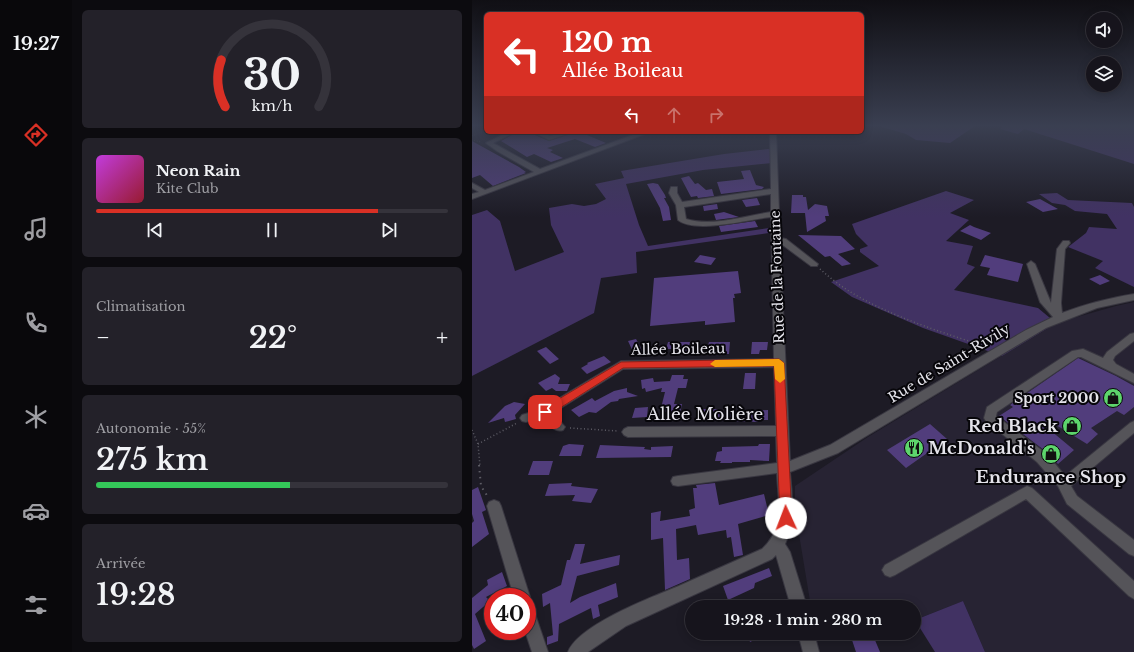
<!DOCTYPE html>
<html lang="fr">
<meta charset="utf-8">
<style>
body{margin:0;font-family:"Libre Baskerville",serif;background:#232129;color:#f1f3f6;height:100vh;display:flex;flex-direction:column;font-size:15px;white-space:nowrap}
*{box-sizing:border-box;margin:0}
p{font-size:13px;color:#9e9ea3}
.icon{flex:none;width:22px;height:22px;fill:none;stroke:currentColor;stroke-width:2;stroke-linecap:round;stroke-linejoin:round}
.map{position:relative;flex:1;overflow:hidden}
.details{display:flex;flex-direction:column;gap:10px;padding:10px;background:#0c0b0f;width:400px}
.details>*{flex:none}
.banner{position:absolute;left:12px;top:12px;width:380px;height:122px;border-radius:6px;box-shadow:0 2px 10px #0003,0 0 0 1px #35333b;background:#d93025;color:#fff;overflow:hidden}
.buttons{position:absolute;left:614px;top:12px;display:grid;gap:8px}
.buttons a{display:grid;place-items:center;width:36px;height:36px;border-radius:50%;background:#16141c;box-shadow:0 2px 10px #0003,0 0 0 1px #35333b;font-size:20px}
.speed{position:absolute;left:12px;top:588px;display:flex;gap:8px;font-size:20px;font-weight:700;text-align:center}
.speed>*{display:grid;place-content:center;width:52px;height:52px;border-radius:50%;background:#16141c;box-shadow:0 2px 10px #0003,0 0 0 1px #35333b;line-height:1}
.speed .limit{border:6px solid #d22;background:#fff;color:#111}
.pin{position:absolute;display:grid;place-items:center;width:34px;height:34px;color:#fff;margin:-17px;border-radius:8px;box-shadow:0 2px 6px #0006}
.me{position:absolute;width:44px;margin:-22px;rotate:358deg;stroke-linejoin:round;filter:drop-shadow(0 0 3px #0008)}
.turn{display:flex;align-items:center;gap:14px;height:84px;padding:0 12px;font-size:18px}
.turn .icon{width:52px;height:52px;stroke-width:2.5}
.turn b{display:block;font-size:28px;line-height:34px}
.lanes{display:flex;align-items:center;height:38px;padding:0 12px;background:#0003;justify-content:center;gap:20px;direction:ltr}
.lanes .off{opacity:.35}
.big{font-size:30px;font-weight:600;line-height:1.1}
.details .card{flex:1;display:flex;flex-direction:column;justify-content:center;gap:6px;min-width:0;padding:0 14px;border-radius:6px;background:#232129}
.details .dial{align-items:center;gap:0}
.dial svg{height:104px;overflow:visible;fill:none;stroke:#35333b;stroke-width:7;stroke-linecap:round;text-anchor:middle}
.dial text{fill:#f1f3f6;stroke:none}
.song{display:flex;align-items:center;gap:12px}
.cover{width:48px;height:48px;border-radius:6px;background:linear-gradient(135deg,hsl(290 70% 55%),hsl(350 70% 35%))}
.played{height:4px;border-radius:2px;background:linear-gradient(90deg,#d93025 80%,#35333b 80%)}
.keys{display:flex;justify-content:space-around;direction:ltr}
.heat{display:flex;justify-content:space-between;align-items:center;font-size:22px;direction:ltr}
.charge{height:6px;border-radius:3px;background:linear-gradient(90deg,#34c759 55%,#35333b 0)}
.trip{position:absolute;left:213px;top:600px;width:236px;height:40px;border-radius:20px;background:#16141c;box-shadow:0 2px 10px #0003,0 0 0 1px #35333b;font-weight:600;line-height:40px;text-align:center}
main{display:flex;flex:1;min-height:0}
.tab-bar{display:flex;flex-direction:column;width:72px;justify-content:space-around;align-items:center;background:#09080b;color:#9e9ea3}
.tab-bar .icon{width:28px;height:28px}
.tab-bar .selected{color:#d93025}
.tab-bar b{font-size:18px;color:#f1f3f6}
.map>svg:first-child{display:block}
</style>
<main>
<nav class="tab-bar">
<b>19:27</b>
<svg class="icon selected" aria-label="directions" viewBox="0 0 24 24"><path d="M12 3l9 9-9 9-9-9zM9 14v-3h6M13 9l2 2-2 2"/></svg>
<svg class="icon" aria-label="music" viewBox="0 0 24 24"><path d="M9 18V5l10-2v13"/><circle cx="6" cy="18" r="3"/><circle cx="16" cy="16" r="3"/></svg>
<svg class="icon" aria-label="phone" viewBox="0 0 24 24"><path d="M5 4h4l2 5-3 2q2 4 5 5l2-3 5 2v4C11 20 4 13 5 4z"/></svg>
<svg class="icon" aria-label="climate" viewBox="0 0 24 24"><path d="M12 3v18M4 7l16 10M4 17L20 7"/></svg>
<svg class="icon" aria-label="car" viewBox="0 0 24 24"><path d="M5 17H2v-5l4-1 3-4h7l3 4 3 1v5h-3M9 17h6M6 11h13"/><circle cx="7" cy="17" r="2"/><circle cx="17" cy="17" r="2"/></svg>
<svg class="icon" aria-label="filters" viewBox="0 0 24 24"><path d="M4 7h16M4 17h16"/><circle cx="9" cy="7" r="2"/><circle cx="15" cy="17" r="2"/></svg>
</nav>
<section class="details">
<div class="card dial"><svg viewBox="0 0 100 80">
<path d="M14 69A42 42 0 1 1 86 69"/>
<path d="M14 69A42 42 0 0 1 11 33" stroke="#d93025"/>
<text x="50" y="56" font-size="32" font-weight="700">30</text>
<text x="50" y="72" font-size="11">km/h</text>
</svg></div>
<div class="card">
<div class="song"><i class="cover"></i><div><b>Neon Rain</b><p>Kite Club</p></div></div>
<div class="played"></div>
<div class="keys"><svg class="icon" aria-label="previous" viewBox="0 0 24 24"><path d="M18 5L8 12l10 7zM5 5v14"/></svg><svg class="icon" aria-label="pause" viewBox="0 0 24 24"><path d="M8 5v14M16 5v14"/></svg><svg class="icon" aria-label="next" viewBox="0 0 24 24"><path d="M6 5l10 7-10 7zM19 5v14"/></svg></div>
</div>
<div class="card"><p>Climatisation</p>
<div class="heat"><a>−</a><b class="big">22°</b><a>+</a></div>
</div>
<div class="card"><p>Autonomie · 55%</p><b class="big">275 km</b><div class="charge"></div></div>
<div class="card"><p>Arrivée</p><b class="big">19:28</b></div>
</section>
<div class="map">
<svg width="662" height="652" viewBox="0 0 662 652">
<rect width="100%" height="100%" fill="#1d1b25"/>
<path fill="#272333" d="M662 302V652H513L491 601 443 620 442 607H438L436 602 415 607H339L323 510V486L396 437 584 323 644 306Z"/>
<path fill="#413263" d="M407 126H503L478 143 444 140 434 134Z
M527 126H662V164L552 129 546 134 528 129 530 127Z
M296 149 299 150 300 163 231 170 154 184 167 225 176 246 297 228V233L164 252 165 273 129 278 122 313 0 376V215L15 210 28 221 43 271 92 252 79 225 77 208 100 204 112 206 124 204 134 199 123 184 152 178 149 171 252 154Z
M474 191 502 200 478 213 497 220 474 241 501 246 495 264 503 267 482 290 566 308 584 323 530 356 451 328 380 297 359 282 407 266 388 252V249L396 246 384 234 380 224Z
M585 193 596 200 660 203 662 207V287L623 268 631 261 596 247 614 233 617 227 645 229 635 214 603 211 593 205 580 203 567 194Z
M491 601 513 652H463L443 620Z"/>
<path fill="#513d7c" d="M45 132H56L77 141 103 132H119L120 134 115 135 134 143 123 147 103 139 75 148 81 150 78 152 91 158 79 162 62 154 55 157 29 141Z
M0 141 47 167 54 172H52L54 173 21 186 8 175 0 178Z
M278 170 284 185 292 187 290 189 249 194 245 182 272 179 269 171Z
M217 176 223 184 226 183 234 190 240 189 242 196 226 198 225 196 219 197 209 178Z
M181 183 186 184 193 195 194 198H192L197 207 199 220 191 221 188 208 175 184Z
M320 195H331V197H334L336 210 343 204 355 206 357 216H353L354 221 335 232 333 213H319Z
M285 198 288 205 274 207 270 200Z
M568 199 586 209 571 212 554 202Z
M245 204 246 209 232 211 231 206Z
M252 212 267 217 244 220 242 214Z
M283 221 286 227 249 232 247 226Z
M498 225 502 227 519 233 509 240 488 231Z
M326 235 369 236 383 249 366 254 379 264 370 266 358 256 353 257Z
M228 255 244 258 239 265 222 262Z
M513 255 551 264 546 282 515 275 518 268 508 266Z
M266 271 269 293 262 294 263 298H261L263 322 233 325V321L178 326 182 278Z
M628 275 638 281 628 285 617 279Z
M164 339 172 354H162L156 341Z
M196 342H218L215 354H203L204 349H194Z
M237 342H258L257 354H244L245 349H235Z
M280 342H296L295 350H288L287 354H279Z
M74 347 87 359 78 364 65 351Z
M132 356 139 362 115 374 109 368 116 364 115 363Z
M606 358 644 376 662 386V407L652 415 645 411 619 428 626 434 615 444 576 420 572 425 602 450 586 464 576 453 527 416 541 407 538 405Z
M273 373H284L283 389H271Z
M83 374 88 378 86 384H98L95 391H84L80 388 74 391 66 383Z
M200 375H212L211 379H216L214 388H206L202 404H210L207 419H195L197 412H188L193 392H189L190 388 174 392 173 388 170 389 169 380 181 378 182 382 198 381Z
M155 388V392L166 396 147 399 146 401 139 402 124 413 117 412 107 417 99 410 120 398 123 401 142 391Z
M42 402 53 404 43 415 44 419 33 422 32 418 16 423 33 406Z
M176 407 175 417 160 418 163 408Z
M229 409H245L250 412 296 410V420H287V422L227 420Z
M458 424 475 439 434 468 415 450Z
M97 444 112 445 109 456H87L91 446Z
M287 444H298L297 461 278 460V462H260V463H248L249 461H243L245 452 250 451V447L286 446Z
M128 445 173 447 172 449 179 450V447L201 446 199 457 124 458Z
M61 461H81L77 475H56Z
M100 483 99 486 126 489 119 503 100 501 103 495 73 496 77 484Z
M243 483 247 505 292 494 297 515 266 524 271 555 262 557 259 537 255 538 254 530 226 535 224 525 204 529 205 560 217 558 218 579 193 590 191 538 179 540V513L189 511 188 521 218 516 217 510 223 508 221 488H225L224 485Z
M6 487 14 510 10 512 17 534 0 547V523L2 521 0 514V490Z
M103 544H113L108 564 148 555 147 565 105 576 98 603 108 597 144 583 146 597 126 605 128 616 121 619 119 608 87 624 86 641 75 645V637L81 635 78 603 71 607 70 594 89 585 95 560H98Z
M297 568 300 576 283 583 282 588 256 600 251 586Z
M30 572 35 586 14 597 18 601 3 614 14 641 2 649 0 645V598L16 585 15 580Z
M275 633H297L278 642Z
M391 633H400L408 652H384L379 637Z"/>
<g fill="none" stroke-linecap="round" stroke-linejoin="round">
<defs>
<path id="minor" d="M36 132H44L21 143 68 169 169 132H178L0 199V194L7 192 0 188V183L13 190 62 172 25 151 14 143Z
M61 132H69L78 136 92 132H102L77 140Z
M298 132H304L308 238 314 239 346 264 345 266H339L308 243 318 461 358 445 554 330 581 317 568 302 555 264 559 261 563 264 579 303 585 249 591 241H597L598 243 593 249 589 303 590 313C614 304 637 298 662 294V300L625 308 574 328 366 453 318 472C320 497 324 521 313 544L318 552 335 607H319L304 555 300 559 154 626 116 652H96C107 624 181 597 209 585 236 573 263 561 290 549 314 527 306 503 305 473L206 486 201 485 199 481 201 477 206 476 305 463 304 436 156 437 152 435 150 432 152 429 156 427 304 426 302 367 151 369 81 413 93 427 91 430C82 433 77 424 71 417L54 422 50 421 48 418 50 415 69 409 149 361 302 359 299 217C279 219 222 234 206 220L204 205 197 193 199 187H205V193L210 202 299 189ZM299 194V212C272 216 240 227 214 219L212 207Z
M662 333V341L643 356 641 360 644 364 662 374V383L609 357H606L525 412 524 416 575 454 593 476 658 423 662 421V433L599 486 605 496 662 540V556L657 554 595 504 586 486 565 462 514 421 512 418 515 407 600 351 611 349 631 358 635 352 658 334Z
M555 486 560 488 662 581V599L657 596 554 499 423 575 418 577 413 575 410 570 413 565Z
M22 500 27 502 29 506 58 597 55 603V597H42L15 506 17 502Z
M55 606 61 608 76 652H60L53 631H55Z
M326 633H342L347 652H331Z"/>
</defs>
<use href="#minor" stroke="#393741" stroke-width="2"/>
<path stroke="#5e5d66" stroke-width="1" stroke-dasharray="0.5 2" stroke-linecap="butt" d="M0 136 14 130
M0 140 9 142"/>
<path stroke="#5e5d66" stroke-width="1.5" stroke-dasharray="1 2.5" stroke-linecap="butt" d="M348 269C357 277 367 285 377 291 417 316 471 333 516 347
M98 428 146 431
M0 430 6 444 8 466
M6 444 45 423"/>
<path stroke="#5e5d66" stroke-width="2" stroke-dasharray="1.5 4.5" stroke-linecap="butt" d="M7 465 9 486 16 497"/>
<use href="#minor" fill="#555459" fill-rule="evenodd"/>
</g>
<linearGradient id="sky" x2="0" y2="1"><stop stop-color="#100f14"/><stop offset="0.58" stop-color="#3a3f51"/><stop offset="1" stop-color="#3a3f51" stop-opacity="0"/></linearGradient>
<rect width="662" height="217" fill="url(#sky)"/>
<path fill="#d93025" stroke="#8d1f18" d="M307 359 312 363 320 518 319 522 314 524 310 522 308 518 302 366 151 368 77 415H70L68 412 70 409 149 362Z"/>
<path fill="#f59e0b" d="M307 359 312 363 313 379 308 383 303 379 302 366 243 367 238 364 243 360Z"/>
<defs>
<symbol id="shop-disc" viewBox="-11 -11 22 22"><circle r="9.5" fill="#5dd56c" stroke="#07060a"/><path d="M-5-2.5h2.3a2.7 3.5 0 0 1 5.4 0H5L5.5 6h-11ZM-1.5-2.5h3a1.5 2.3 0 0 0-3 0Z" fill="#111"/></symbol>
<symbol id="restaurant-disc" viewBox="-11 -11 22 22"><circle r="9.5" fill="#5dd56c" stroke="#07060a"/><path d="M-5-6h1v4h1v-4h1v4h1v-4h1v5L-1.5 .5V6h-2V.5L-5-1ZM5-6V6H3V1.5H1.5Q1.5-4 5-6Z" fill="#111"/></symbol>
</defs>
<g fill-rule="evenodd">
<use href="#shop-disc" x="630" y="387" width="22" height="22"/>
<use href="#shop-disc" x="589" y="415" width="22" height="22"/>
<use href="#restaurant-disc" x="431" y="437" width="22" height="22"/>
<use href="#shop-disc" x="568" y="443" width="22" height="22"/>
</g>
<g text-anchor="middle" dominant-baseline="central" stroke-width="4" stroke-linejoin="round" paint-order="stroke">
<g font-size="14" fill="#e4e3ea" stroke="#07060a">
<text transform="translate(305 277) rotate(-92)">Rue de la Fontaine</text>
<text transform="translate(206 349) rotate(-1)">Allée Boileau</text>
<text transform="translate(477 363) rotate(-31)">Rue de Saint-Rivily</text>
</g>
<g font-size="14" font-weight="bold" fill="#e4e3ea" stroke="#07060a" text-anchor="end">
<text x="627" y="398">Sport 2000</text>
</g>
<g font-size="17" fill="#e4e3ea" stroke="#07060a">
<text x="233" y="414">Allée Molière</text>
</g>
<g font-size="17" font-weight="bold" fill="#e4e3ea" stroke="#07060a" text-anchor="end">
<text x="586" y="426">Red Black</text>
<text x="456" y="448" text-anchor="start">McDonald's</text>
<text x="579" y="477" text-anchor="middle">Endurance Shop</text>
</g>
</g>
</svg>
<div class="buttons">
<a><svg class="icon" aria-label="sound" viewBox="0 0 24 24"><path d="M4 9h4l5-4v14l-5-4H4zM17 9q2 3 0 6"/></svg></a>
<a><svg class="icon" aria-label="layers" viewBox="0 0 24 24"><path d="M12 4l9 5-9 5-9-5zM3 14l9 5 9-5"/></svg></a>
</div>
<div class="speed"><div class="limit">40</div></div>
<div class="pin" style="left:73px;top:412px;background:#d93025"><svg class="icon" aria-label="arrive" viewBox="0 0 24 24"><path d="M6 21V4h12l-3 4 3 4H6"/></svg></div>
<svg class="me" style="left:314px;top:518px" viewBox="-20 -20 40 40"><circle r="19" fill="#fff"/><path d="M0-13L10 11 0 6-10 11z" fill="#d93025"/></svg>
<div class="trip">19:28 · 1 min · 280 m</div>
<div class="banner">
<div class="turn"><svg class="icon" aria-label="left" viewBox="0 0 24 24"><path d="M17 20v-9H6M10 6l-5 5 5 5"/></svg><div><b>120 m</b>Allée Boileau</div></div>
<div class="lanes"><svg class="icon" aria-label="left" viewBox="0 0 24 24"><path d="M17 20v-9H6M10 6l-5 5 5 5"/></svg><svg class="icon off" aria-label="ahead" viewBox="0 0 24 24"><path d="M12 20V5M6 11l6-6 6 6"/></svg><svg class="icon off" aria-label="right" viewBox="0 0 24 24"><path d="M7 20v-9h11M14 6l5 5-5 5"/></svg></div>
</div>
</div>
</main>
